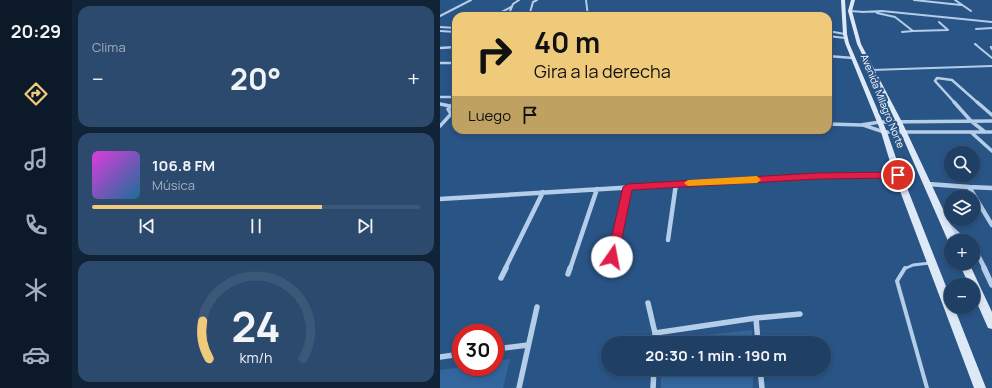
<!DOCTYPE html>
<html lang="es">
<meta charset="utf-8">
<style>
body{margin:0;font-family:Manrope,sans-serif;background:#2c4a6d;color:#f1f3f6;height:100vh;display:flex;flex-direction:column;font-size:15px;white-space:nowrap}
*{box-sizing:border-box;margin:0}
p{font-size:13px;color:#a1afbf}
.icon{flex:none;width:22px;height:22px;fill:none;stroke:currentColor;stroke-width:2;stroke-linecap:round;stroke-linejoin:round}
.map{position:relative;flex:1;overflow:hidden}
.details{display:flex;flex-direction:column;gap:6px;padding:6px;background:#112337;width:368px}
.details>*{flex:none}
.banner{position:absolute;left:12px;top:12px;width:380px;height:122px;border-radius:12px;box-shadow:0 2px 6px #0003,0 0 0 1px #3c5878;background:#efca7b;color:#111;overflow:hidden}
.tools{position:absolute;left:504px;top:146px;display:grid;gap:8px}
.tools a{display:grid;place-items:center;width:36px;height:36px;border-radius:50%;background:#1f3f64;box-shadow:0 2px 6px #0003,0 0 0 1px #3c5878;font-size:20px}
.speed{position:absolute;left:12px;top:324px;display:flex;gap:8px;font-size:20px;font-weight:700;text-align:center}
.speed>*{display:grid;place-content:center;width:52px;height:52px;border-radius:50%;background:#1f3f64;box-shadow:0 2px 6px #0003,0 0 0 1px #3c5878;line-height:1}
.speed .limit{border:6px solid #d22;background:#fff;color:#111}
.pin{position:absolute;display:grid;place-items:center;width:34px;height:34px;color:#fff;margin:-17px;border:2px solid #fff;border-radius:50%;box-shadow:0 1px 4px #0007}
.me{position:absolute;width:44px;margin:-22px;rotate:12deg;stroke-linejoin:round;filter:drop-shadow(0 0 3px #0008)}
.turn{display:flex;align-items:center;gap:14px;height:84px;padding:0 16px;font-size:18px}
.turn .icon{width:52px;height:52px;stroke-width:2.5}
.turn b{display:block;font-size:28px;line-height:34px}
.then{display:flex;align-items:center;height:38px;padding:0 16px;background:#0003;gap:8px;font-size:15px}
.big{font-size:30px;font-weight:700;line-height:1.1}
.details .tile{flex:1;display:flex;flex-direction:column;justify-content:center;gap:6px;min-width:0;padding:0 14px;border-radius:12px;background:#2c4a6d}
.details .dial{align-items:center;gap:0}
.dial svg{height:104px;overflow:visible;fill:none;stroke:#3c5878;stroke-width:7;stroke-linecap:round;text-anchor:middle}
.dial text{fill:#f1f3f6;stroke:none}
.song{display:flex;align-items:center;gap:12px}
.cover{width:48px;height:48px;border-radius:6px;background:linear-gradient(135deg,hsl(300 70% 55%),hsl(200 70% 35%))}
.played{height:4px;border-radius:2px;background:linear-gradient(90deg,#efca7b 70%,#3c5878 70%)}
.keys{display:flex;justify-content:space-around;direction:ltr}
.heat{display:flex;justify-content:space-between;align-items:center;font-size:22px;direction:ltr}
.trip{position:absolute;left:161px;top:336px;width:230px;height:40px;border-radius:20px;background:#1f3f64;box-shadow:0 2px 6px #0003,0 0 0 1px #3c5878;font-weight:700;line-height:40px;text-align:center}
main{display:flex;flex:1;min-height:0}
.dock{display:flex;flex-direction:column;width:72px;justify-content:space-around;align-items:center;background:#0c1928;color:#a1afbf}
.dock .icon{width:28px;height:28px}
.dock .on{color:#efca7b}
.dock b{font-size:18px;color:#f1f3f6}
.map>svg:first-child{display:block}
</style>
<main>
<nav class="dock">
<b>20:29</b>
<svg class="icon on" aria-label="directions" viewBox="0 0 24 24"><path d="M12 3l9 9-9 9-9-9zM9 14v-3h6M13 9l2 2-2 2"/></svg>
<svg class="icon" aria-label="music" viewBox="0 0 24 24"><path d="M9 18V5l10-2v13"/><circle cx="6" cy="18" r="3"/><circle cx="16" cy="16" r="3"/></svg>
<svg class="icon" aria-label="phone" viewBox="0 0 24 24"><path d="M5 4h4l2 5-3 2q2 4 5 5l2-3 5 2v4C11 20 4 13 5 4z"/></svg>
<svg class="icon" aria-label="climate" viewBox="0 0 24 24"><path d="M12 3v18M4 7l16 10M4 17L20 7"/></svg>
<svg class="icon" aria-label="car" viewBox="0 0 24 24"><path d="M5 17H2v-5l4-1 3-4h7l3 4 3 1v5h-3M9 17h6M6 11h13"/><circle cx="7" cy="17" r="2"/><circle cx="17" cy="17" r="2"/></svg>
</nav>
<section class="details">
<div class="tile"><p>Clima</p>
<div class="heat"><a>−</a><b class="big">20°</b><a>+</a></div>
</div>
<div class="tile">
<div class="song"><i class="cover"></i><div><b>106.8 FM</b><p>Música</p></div></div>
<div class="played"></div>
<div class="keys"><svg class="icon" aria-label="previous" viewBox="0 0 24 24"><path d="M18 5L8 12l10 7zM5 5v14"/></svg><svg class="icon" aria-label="pause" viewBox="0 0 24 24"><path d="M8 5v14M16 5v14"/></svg><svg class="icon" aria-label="next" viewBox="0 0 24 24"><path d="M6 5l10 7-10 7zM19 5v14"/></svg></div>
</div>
<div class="tile dial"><svg viewBox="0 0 100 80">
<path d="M14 69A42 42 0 1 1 86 69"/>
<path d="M14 69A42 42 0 0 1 9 40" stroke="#efca7b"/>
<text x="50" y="56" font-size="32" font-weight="700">24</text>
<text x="50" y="72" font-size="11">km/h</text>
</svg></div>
</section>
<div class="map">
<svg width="552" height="388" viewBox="0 0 552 388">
<rect width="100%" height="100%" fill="#295486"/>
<path fill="#33669d" d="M312 330V343H222V340Z
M70 359 63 388H0V370L21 367H55V361Z
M221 369H313V388H221Z"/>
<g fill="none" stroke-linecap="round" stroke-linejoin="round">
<path stroke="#b4cde8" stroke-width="1.5" d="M535 44 537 45"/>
<path stroke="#b4cde8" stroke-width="2" d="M535 44 552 58
M432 70 552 66"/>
<path stroke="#b4cde8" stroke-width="3" d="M464 269 473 265 490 263"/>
<path stroke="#b4cde8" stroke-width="4" d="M465 268 457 281 487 388"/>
<path stroke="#b4cde8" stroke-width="2" d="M146 0 148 16
M474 0 521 5
M515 0 531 11
M410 11 424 12
M422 12 442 11 552 22
M437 13 455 17 473 31 508 30 499 22
M0 16 31 0
M54 16 71 7
M68 16 73 4 79 0
M89 16 93 2 97 0
M0 27 16 28
M536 29 552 28
M0 31 16 32
M388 31 405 34
M462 32 473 31
M388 36 405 38"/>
<path stroke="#b4cde8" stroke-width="2.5" d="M551 47 552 49
M0 48 16 47
M388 56 413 58
M0 63H16
M0 97H16
M14 103 16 101
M515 103 495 81 497 78 512 80 538 103"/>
<path stroke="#b4cde8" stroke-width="3.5" d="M15 102 8 109 11 114 16 115
M514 102 531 121 545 132
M537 102 552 115
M0 104 10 106
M388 124 421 125 440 122 552 121
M423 125 444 132H552
M0 126 11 114
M532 133 552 151
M390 176 458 175"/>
<path stroke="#b4cde8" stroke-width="4.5" d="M488 184 529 187
M552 188 529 187 552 225
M0 199 377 176 458 175
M508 225 525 241
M228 240 236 184
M533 249 537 253 545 269
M65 269 103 192
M130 269 157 189
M169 269 188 187"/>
<path stroke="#b4cde8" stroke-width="5.5" d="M544 268 552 285
M169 271 170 268
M128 274 130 268
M61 278 66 268
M208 303 215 333V343
M316 318 318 343
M215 333 316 318 360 314
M55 349 88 345
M0 357 21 354
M320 369 322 388
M79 388 97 307
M213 388 214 369"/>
<path fill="#dee9f7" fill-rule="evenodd" d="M401 0H405L407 34 409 43 447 132 462 175 511 299V307H514L546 388H534L454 175 441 132 405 43 403 34Z
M411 0H415L412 11 421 44 462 122 518 241H511V244L508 241 456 122 417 44 408 11Z
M519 263H529L552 312V329L548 328 533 294V285H529Z"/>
</g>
<path fill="#e11d48" stroke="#92132f" d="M458 172 463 175 458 178 377 179 192 190 178 257 176 260 172 261 169 260 167 257 183 187 188 184 377 173Z"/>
<path fill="#f59e0b" d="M317 176 321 180 317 183 248 186 244 183 248 180Z"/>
<g text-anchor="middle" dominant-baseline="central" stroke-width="4" stroke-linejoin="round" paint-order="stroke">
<g font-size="10" fill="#fff" stroke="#295486">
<text transform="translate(443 101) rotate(68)">Avenida Milagro Norte</text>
</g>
</g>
</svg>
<div class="tools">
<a><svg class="icon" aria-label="search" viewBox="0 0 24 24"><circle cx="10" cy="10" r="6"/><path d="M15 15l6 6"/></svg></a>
<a><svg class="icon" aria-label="layers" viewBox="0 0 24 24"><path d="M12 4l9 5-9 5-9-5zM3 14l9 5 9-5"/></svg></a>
<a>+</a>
<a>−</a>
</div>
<div class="speed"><div class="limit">30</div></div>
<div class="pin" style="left:458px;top:175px;background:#d93025"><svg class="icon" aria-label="arrive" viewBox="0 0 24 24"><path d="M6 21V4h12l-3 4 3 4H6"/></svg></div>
<svg class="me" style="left:172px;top:257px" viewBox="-20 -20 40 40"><circle r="19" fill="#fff"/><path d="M0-13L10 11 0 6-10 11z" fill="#e11d48"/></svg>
<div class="trip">20:30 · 1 min · 190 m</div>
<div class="banner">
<div class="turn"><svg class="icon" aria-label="right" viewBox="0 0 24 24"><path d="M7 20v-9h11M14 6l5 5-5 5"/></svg><div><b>40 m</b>Gira a la derecha</div></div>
<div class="then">Luego<svg class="icon" aria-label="arrive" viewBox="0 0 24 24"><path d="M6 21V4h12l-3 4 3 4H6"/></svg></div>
</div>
</div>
</main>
